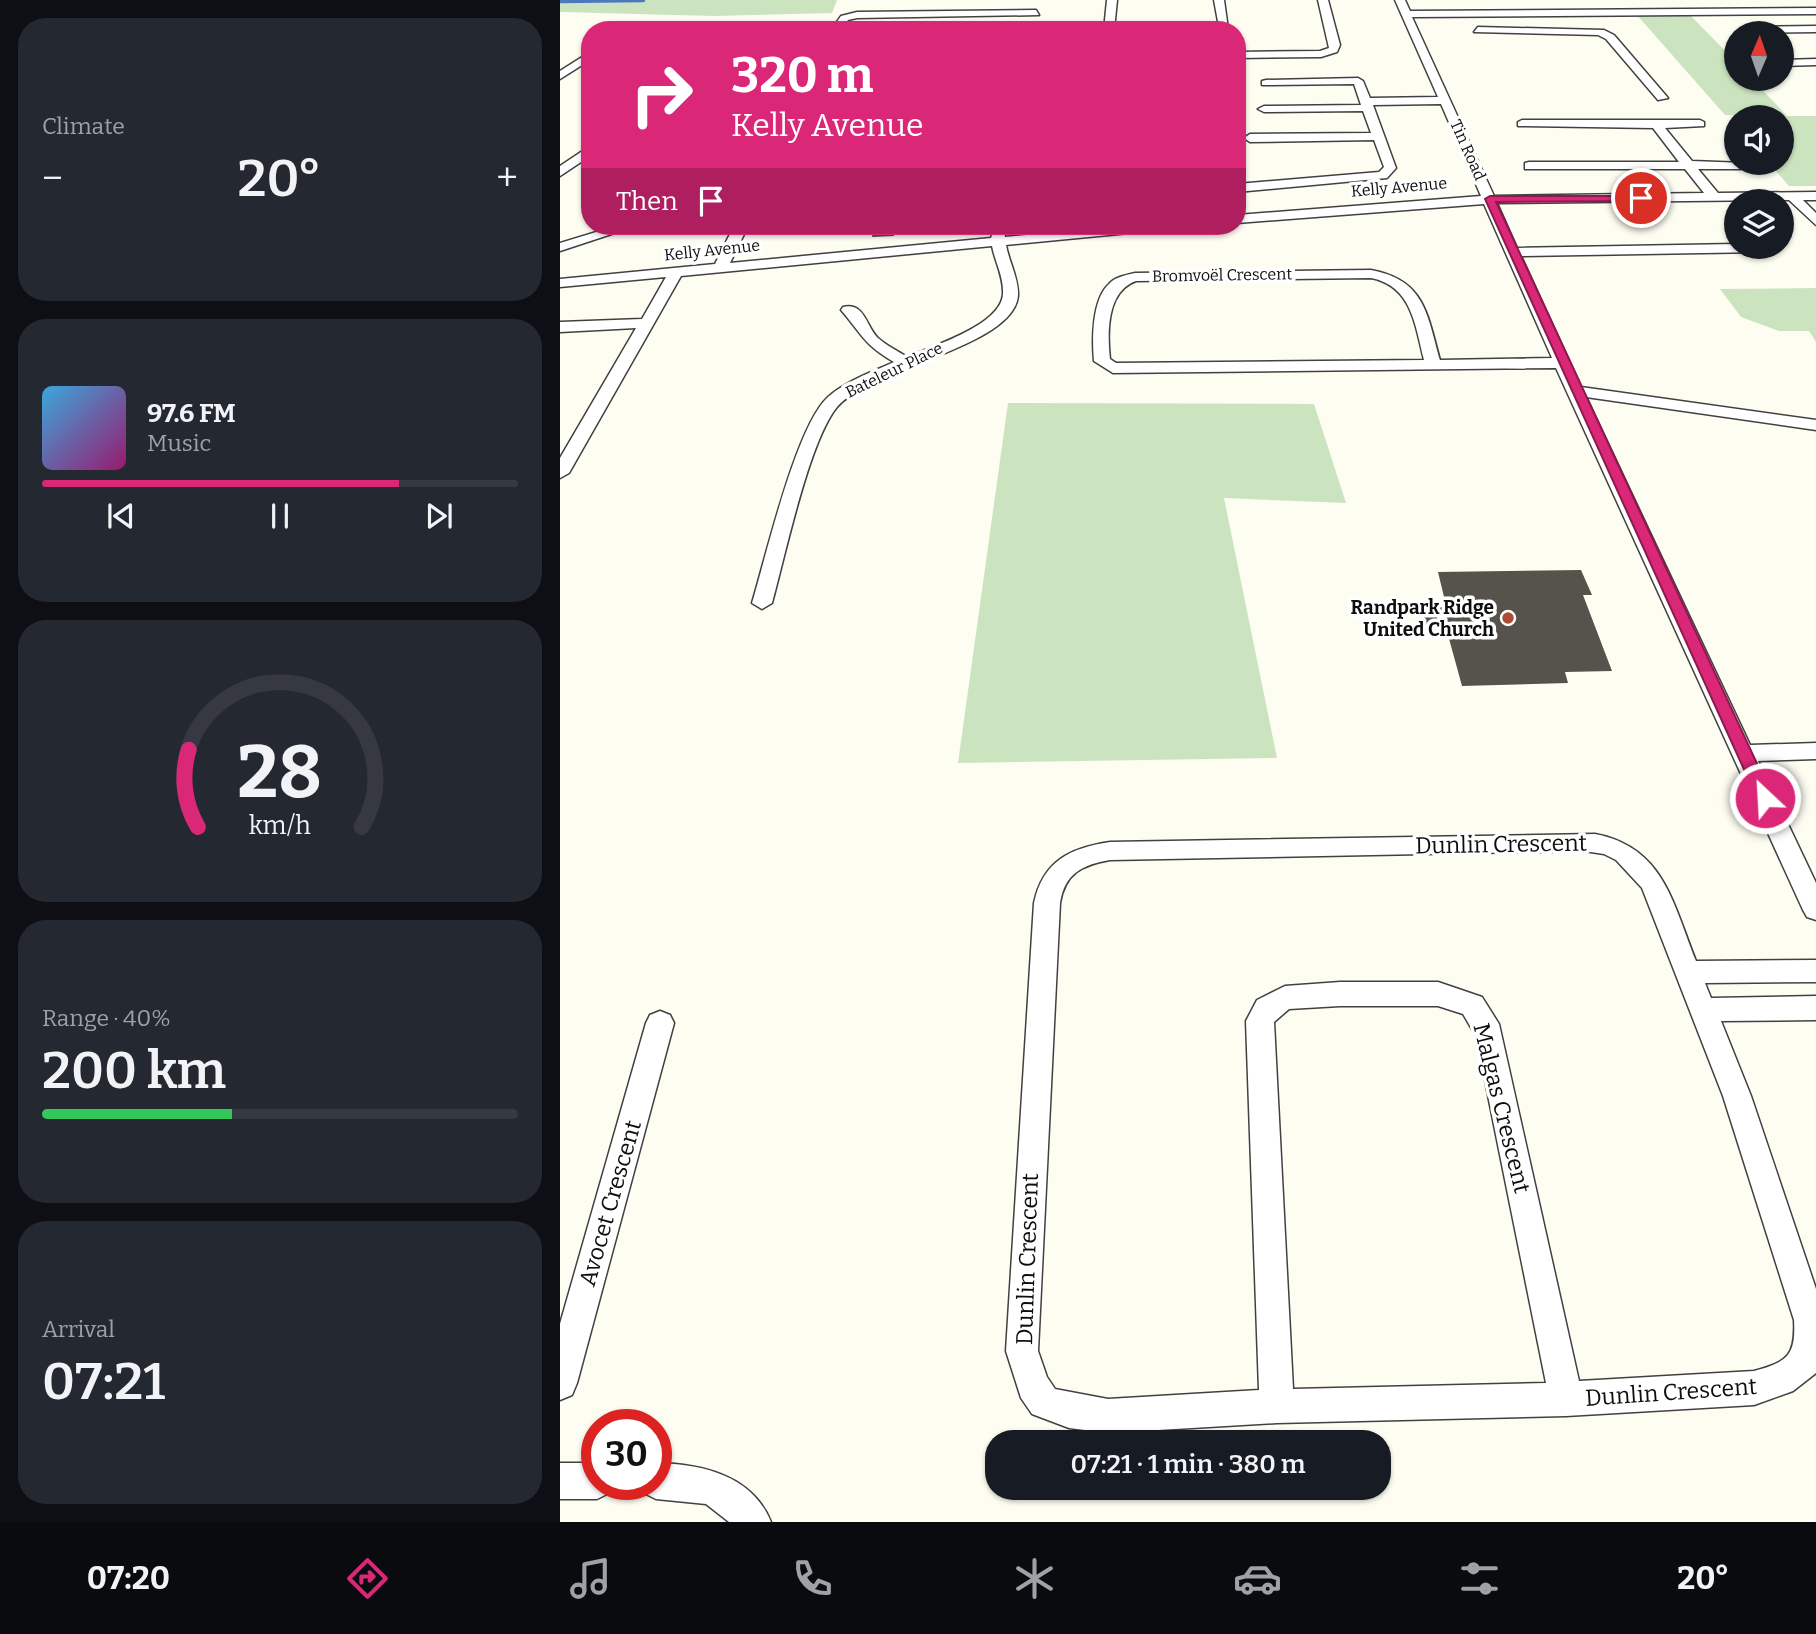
<!DOCTYPE html>
<meta charset="utf-8">
<style>
body{margin:0;font-family:Bitter,serif;background:#242831;color:#f1f3f6;height:100vh;display:flex;flex-direction:column;font-size:26px;white-space:nowrap}
*{box-sizing:border-box;margin:0}
p{font-size:23px;color:#9ea1a6}
.icon{flex:none;width:38px;height:38px;fill:none;stroke:currentColor;stroke-width:2;stroke-linecap:round;stroke-linejoin:round}
.map{position:relative;flex:1;overflow:hidden}
.sheet{display:flex;flex-direction:column;gap:18px;padding:18px;background:#0d0f14;width:560px}
.sheet>*{flex:none}
.banner{position:absolute;left:21px;top:21px;width:665px;height:214px;border-radius:28px;box-shadow:0 2px 5px #0004;background:#db2777;color:#fff;overflow:hidden}
.needle{width:46px;rotate:2deg}
.controls{position:absolute;left:1164px;top:21px;display:grid;gap:14px}
.controls a{display:grid;place-items:center;width:70px;height:70px;border-radius:50%;background:#171b24;box-shadow:0 2px 5px #0004;font-size:35px}
.speed{position:absolute;left:21px;top:1409px;display:flex;gap:14px;font-size:35px;font-weight:700;text-align:center}
.speed>*{display:grid;place-content:center;width:91px;height:91px;border-radius:50%;background:#171b24;box-shadow:0 2px 5px #0004;line-height:1}
.speed .limit{border:10px solid #d22;background:#fff;color:#111}
.pin{position:absolute;display:grid;place-items:center;width:60px;height:60px;color:#fff;margin:-30px;border:4px solid #fff;border-radius:50%;box-shadow:0 2px 7px #0007}
.me{position:absolute;width:77px;margin:-38px;rotate:335deg;stroke-linejoin:round;filter:drop-shadow(0 0 5px #0008)}
.turn{display:flex;align-items:center;gap:24px;height:147px;padding:0 35px;font-size:32px}
.turn .icon{width:91px;height:91px;stroke-width:2.5}
.turn b{display:block;font-size:49px;line-height:60px}
.then{display:flex;align-items:center;height:66px;padding:0 35px;background:#0003;gap:14px;font-size:26px}
.big{font-size:52px;font-weight:600;line-height:1.1}
.sheet .widget{flex:1;display:flex;flex-direction:column;justify-content:center;gap:10px;min-width:0;padding:0 24px;border-radius:28px;background:#242831}
.sheet .dial{align-items:center;gap:0}
.dial svg{height:182px;overflow:visible;fill:none;stroke:#363941;stroke-width:7;stroke-linecap:round;text-anchor:middle}
.dial text{fill:#f1f3f6;stroke:none}
.song{display:flex;align-items:center;gap:21px}
.cover{width:84px;height:84px;border-radius:10px;background:linear-gradient(135deg,hsl(200 70% 55%),hsl(320 70% 35%))}
.played{height:7px;border-radius:4px;background:linear-gradient(90deg,#db2777 75%,#363941 75%)}
.keys{display:flex;justify-content:space-around;direction:ltr}
.heat{display:flex;justify-content:space-between;align-items:center;font-size:38px;direction:ltr}
.charge{height:10px;border-radius:5px;background:linear-gradient(90deg,#34c759 40%,#363941 0)}
.trip{position:absolute;left:425px;top:1430px;width:406px;height:70px;border-radius:28px;background:#171b24;box-shadow:0 2px 5px #0004;font-weight:600;line-height:70px;text-align:center}
.dock{display:flex;height:112px;justify-content:space-around;align-items:center;background:#090b0e;color:#9ea1a6}
.dock .icon{width:49px;height:49px}
.dock .current{color:#db2777}
.dock b{font-size:32px;color:#f1f3f6}
main{display:flex;flex:1;min-height:0}
.map>svg:first-child{display:block}
</style>
<main>
<section class="sheet">
<div class="widget"><p>Climate</p>
<div class="heat"><a>−</a><b class="big">20°</b><a>+</a></div>
</div>
<div class="widget">
<div class="song"><i class="cover"></i><div><b>97.6 FM</b><p>Music</p></div></div>
<div class="played"></div>
<div class="keys"><svg class="icon" aria-label="previous" viewBox="0 0 24 24"><path d="M18 5L8 12l10 7zM5 5v14"/></svg><svg class="icon" aria-label="pause" viewBox="0 0 24 24"><path d="M8 5v14M16 5v14"/></svg><svg class="icon" aria-label="next" viewBox="0 0 24 24"><path d="M6 5l10 7-10 7zM19 5v14"/></svg></div>
</div>
<div class="widget dial"><svg viewBox="0 0 100 80">
<path d="M14 69A42 42 0 1 1 86 69"/>
<path d="M14 69A42 42 0 0 1 10 35" stroke="#db2777"/>
<text x="50" y="56" font-size="32" font-weight="700">28</text>
<text x="50" y="72" font-size="11">km/h</text>
</svg></div>
<div class="widget"><p>Range · 40%</p><b class="big">200 km</b><div class="charge"></div></div>
<div class="widget"><p>Arrival</p><b class="big">07:21</b></div>
</section>
<div class="map">
<svg width="1256" height="1522" viewBox="0 0 1256 1522">
<rect width="100%" height="100%" fill="#fdfdf2"/>
<path fill="#cbe4bf" d="M0 0H277L272 13 154 16 0 12Z
M1076 14H1129L1176 62V79H1192L1227 116H1256V186H1229L1209 163H1222V117H1176V124L1170 117 1216 116 1165 115Z
M1256 288V342L1249 331H1219L1181 317 1160 289Z
M448 403 754 404 786 503 664 498 717 758 398 763Z"/>
<g fill="none" stroke-linecap="round" stroke-linejoin="round">
<path stroke="#4d79bc" stroke-width="4.5" d="M0 1 83 0"/>
</g>
<path fill="#56524c" d="M314 226H336L334 236 312 237Z
M1021 570 1032 595H1023L1052 671 1005 672 1008 683 902 686 888 635 868 636 861 602 885 601 878 572Z"/>
<g fill="none" stroke-linecap="round" stroke-linejoin="round">
<defs>
<path id="street" d="M547 0H557L554 30H544Z
M654 0H664L668 29 659 27Z
M758 0H768L780 45 777 52 761 57 677 58V52L760 51 769 48Z
M835 0H845L850 11 1256 8V14L852 17 934 196 1144 193 1125 169H965V163L969 162H1119L1093 128 958 126V122L962 120H1140L1144 122V126L1105 128 1132 161 1185 163 1184 168 1180 169H1138L1158 193 1256 192V200H1243L1256 213V225L1229 200 937 203 957 248 1176 244V247L1210 248 1203 252 961 256 1021 387 1256 420V430L1026 397 1190 745 1256 743V759L1198 761 1256 883V920L1247 917 1243 910 996 368 553 373 534 361C532 340 532 299 549 284 555 277 566 275 575 273L811 270C865 280 867 314 880 360L992 358 924 204 677 223V215L921 196 881 104 813 105 836 168 827 178 677 192V184L819 172 824 167 814 140 690 142 684 138 690 134 811 133 803 111 704 112 698 109 704 106 801 105 794 84 702 85V81L706 80 798 78 803 81 810 98 878 97ZM811 278C852 286 855 325 864 360L556 363 550 359C547 332 547 291 576 281Z
M476 10 479 15 297 18 288 20 281 30H271L281 16 297 12Z
M1256 26V32L1195 33 1190 30 1195 27Z
M918 27 1044 30 1054 35 1108 98 1098 100 1046 39 1038 35 914 32Z
M30 52V60L0 79V71Z
M1256 59V65L1222 66V60Z
M30 146V156L0 176V166Z
M56 226H76L0 251V243Z
M174 226H188L170 263 431 238 435 226H443L445 237 561 226H608L601 230 446 245C449 262 459 279 458 296 453 347 310 368 277 407 249 441 225 556 212 603L202 609 192 603C206 557 236 426 268 397 286 381 312 372 334 362 303 344 302 334 281 310L283 307C305 302 306 327 318 338 327 346 338 351 347 357 373 346 441 325 443 294 444 277 435 262 432 246L121 276 9 473 0 478V458L76 328 0 332V322L82 319 106 277 0 287V279L155 264Z
M1035 834C1104 847 1113 904 1136 961L1256 960V982L1145 983 1151 998 1256 996V1020L1161 1021 1191 1096 1256 1289V1373L1233 1391 1194 1405 1006 1416 717 1423 548 1433 509 1428 472 1414 461 1398 446 1351 474 903C483 861 510 848 550 842ZM1024 851 1044 854 1056 860 1082 888 1163 1096 1234 1320C1236 1355 1228 1362 1194 1371L1019 1381 939 1024 922 997 878 982H780L725 986 697 1000 686 1021 699 1390 548 1399 495 1389 487 1377 478 1351 500 903C505 873 522 865 550 860ZM780 1006H878L903 1014 916 1036 986 1383 733 1389 714 1022 729 1009Z
M100 1011 110 1015 114 1023 17 1383 12 1395 0 1400V1324L86 1023 90 1015Z
M0 1463H37V1484H53L49 1493 37 1499H0Z
M96 1463C142 1464 192 1475 211 1522H169L146 1504 96 1499 84 1493 80 1484H96Z"/>
</defs>
<use href="#street" stroke="#414141" stroke-width="3"/>
<use href="#street" fill="#fff" fill-rule="evenodd"/>
</g>
<path fill="#db2777" stroke="#8e194d" stroke-width="2" d="M930 196H1081L1085 198 1081 201 936 202 1213 798 1210 802 1205 804 1197 798 925 199Z"/>
<circle fill="#ad4a38" stroke="#fff" stroke-width="2.5" cx="948" cy="618" r="7"/>
<g text-anchor="middle" dominant-baseline="central" stroke-width="7" stroke-linejoin="round" paint-order="stroke">
<g font-size="16" fill="#0e0e0e" stroke="#fff">
<text transform="translate(908 150) rotate(66)">Tin Road</text>
<text transform="translate(839 187) rotate(-5)">Kelly Avenue</text>
<text transform="translate(152 250) rotate(-6)">Kelly Avenue</text>
<text transform="translate(662 275) rotate(-1)">Bromvoël Crescent</text>
<text transform="translate(334 370) rotate(-26)">Bateleur Place</text>
</g>
<g font-size="19" font-weight="bold" fill="#0e0e0e" stroke="#fff" text-anchor="end">
<text x="934" y="607">Randpark Ridge<tspan x="934" dy="22">United Church</tspan></text>
</g>
<g font-size="23" fill="#0e0e0e" stroke="#fff">
<text transform="translate(941 844) rotate(-1)">Dunlin Crescent</text>
<text transform="translate(942 1108) rotate(76)">Malgas Crescent</text>
<text transform="translate(50 1203) rotate(-74)">Avocet Crescent</text>
<text transform="translate(467 1259) rotate(-88)">Dunlin Crescent</text>
<text transform="translate(1111 1392) rotate(-4)">Dunlin Crescent</text>
</g>
</g>
</svg>
<div class="controls">
<a><svg class="needle" viewBox="-14 -14 28 28"><path d="M0-13l5 13h-10z" fill="#e53935"/><path d="M0 13l5-13h-10z" fill="#9ea1a6"/></svg></a>
<a><svg class="icon" aria-label="sound" viewBox="0 0 24 24"><path d="M4 9h4l5-4v14l-5-4H4zM17 9q2 3 0 6"/></svg></a>
<a><svg class="icon" aria-label="layers" viewBox="0 0 24 24"><path d="M12 4l9 5-9 5-9-5zM3 14l9 5 9-5"/></svg></a>
</div>
<div class="speed"><div class="limit">30</div></div>
<div class="pin" style="left:1081px;top:198px;background:#d93025"><svg class="icon" aria-label="arrive" viewBox="0 0 24 24"><path d="M6 21V4h12l-3 4 3 4H6"/></svg></div>
<svg class="me" style="left:1205px;top:798px" viewBox="-20 -20 40 40"><circle r="17" fill="#db2777" stroke="#fff" stroke-width="3"/><path d="M0-11L8 9 0 5-8 9z" fill="#fff"/></svg>
<div class="trip">07:21 · 1 min · 380 m</div>
<div class="banner">
<div class="turn"><svg class="icon" aria-label="right" viewBox="0 0 24 24"><path d="M7 20v-9h11M14 6l5 5-5 5"/></svg><div><b>320 m</b>Kelly Avenue</div></div>
<div class="then">Then<svg class="icon" aria-label="arrive" viewBox="0 0 24 24"><path d="M6 21V4h12l-3 4 3 4H6"/></svg></div>
</div>
</div>
</main>
<nav class="dock">
<b>07:20</b>
<svg class="icon current" aria-label="directions" viewBox="0 0 24 24"><path d="M12 3l9 9-9 9-9-9zM9 14v-3h6M13 9l2 2-2 2"/></svg>
<svg class="icon" aria-label="music" viewBox="0 0 24 24"><path d="M9 18V5l10-2v13"/><circle cx="6" cy="18" r="3"/><circle cx="16" cy="16" r="3"/></svg>
<svg class="icon" aria-label="phone" viewBox="0 0 24 24"><path d="M5 4h4l2 5-3 2q2 4 5 5l2-3 5 2v4C11 20 4 13 5 4z"/></svg>
<svg class="icon" aria-label="climate" viewBox="0 0 24 24"><path d="M12 3v18M4 7l16 10M4 17L20 7"/></svg>
<svg class="icon" aria-label="car" viewBox="0 0 24 24"><path d="M5 17H2v-5l4-1 3-4h7l3 4 3 1v5h-3M9 17h6M6 11h13"/><circle cx="7" cy="17" r="2"/><circle cx="17" cy="17" r="2"/></svg>
<svg class="icon" aria-label="filters" viewBox="0 0 24 24"><path d="M4 7h16M4 17h16"/><circle cx="9" cy="7" r="2"/><circle cx="15" cy="17" r="2"/></svg>
<b>20°</b>
</nav>
